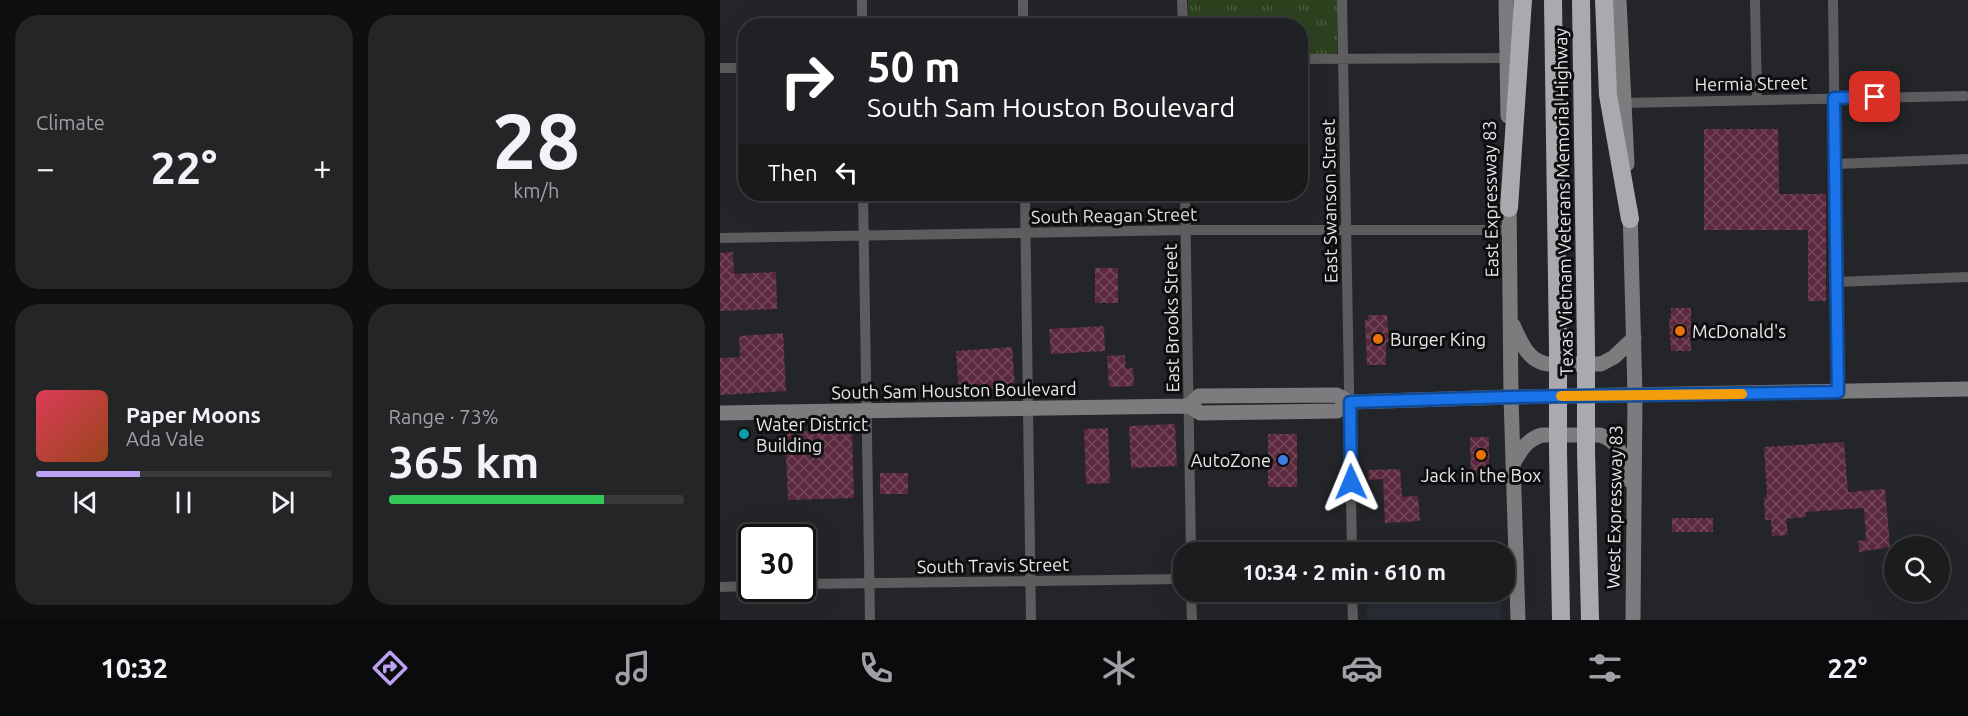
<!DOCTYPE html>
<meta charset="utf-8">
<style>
body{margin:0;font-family:Ubuntu,sans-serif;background:#232527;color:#f1f3f6;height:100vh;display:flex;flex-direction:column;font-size:22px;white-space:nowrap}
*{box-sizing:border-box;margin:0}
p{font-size:20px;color:#9fa1a4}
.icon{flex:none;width:33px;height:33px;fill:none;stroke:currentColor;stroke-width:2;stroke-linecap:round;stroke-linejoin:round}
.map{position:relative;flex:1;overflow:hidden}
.panel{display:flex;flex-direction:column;gap:15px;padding:15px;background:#0e0f10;width:720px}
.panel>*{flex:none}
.top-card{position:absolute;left:18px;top:18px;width:570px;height:183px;border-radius:24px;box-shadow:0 6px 24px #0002,0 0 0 2px #383a3c;background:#202124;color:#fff;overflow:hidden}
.tools{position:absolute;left:1164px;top:536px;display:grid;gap:12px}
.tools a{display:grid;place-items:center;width:66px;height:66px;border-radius:50%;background:#1a1c1e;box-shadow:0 6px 24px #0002,0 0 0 2px #383a3c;font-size:30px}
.speed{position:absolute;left:18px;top:524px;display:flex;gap:12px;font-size:30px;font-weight:700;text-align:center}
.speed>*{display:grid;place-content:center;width:78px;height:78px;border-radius:50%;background:#1a1c1e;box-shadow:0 6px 24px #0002,0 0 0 2px #383a3c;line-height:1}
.speed .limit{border:3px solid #111;border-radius:9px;background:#fff;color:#111}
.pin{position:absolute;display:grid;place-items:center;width:51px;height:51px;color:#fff;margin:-26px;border-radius:12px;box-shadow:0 3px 9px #0006}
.me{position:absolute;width:66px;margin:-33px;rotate:359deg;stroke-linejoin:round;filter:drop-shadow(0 0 4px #0008)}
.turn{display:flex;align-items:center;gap:21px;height:126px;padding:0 30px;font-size:27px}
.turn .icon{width:78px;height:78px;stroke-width:2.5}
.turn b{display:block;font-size:42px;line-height:51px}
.then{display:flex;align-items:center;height:57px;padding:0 30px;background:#0003;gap:12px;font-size:22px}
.big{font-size:45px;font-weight:600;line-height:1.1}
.panel .widget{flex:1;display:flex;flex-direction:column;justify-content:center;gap:9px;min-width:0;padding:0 21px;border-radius:24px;background:#232527}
.panel .dial{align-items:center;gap:0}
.dial b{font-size:78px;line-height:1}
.song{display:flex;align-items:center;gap:18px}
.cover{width:72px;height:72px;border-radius:9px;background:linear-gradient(135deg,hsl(350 70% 55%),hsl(20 70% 35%))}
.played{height:6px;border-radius:3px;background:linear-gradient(90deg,#bca0f2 35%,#383a3c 35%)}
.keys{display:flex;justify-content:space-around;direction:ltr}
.heat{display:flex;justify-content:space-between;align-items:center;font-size:33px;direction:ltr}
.charge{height:9px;border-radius:4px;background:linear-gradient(90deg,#34c759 73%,#383a3c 0)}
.panel .tiles{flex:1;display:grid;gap:15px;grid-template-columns:repeat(2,1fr)}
.trip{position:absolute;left:453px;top:542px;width:342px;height:60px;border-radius:24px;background:#1a1c1e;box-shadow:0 6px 24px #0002,0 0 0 2px #383a3c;font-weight:600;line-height:60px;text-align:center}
.tabs{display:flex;height:96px;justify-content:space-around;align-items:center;background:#0a0b0c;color:#9fa1a4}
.tabs .icon{width:42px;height:42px}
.tabs .active{color:#bca0f2}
.tabs b{font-size:27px;color:#f1f3f6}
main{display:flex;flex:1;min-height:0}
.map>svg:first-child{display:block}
</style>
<main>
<section class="panel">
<div class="tiles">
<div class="widget"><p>Climate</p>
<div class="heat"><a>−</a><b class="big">22°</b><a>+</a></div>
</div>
<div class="widget dial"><b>28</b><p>km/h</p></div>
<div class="widget">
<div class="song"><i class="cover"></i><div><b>Paper Moons</b><p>Ada Vale</p></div></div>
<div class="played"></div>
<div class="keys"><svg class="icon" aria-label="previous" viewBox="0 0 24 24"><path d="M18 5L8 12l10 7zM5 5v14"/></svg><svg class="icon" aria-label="pause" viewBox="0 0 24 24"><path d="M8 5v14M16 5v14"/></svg><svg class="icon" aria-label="next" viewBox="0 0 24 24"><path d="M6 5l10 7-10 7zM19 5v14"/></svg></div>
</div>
<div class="widget"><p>Range · 73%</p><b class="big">365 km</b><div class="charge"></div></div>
</div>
</section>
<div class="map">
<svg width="1248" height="620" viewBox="0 0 1248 620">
<defs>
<pattern id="grass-tufts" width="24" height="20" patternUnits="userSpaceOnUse" patternTransform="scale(1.5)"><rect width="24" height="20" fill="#2c421f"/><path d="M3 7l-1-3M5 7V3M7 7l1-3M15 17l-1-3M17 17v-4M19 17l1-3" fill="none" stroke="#4b5d40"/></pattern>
<pattern id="building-cross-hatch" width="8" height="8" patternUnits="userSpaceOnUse" patternTransform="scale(1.5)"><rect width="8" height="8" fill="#5b293d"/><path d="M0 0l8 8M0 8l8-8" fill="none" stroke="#734859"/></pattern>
</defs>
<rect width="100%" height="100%" fill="#232528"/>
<path fill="#282d35" d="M646 591H780L781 620H647Z"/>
<path fill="url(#grass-tufts)" d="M468 0H617V52L614 54 581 55 580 26 468 25Z"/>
<path fill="url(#building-cross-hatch)" d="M984 129H1058L1059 194H1106V301H1088V230H984Z
M13 252 14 274 56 272 57 309 0 311V253Z
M375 268H398V303H375Z
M951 308H971V351H951L949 318H951Z
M648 315H667L669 342H666V365H647L645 320H648Z
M384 326 385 351 331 354 329 329Z
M63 333 66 391 0 395V358L20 357 19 336Z
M292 347 295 388 239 392 236 351Z
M405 355 406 369 413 368 414 386 389 387 387 356Z
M455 424 457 466 411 468 409 426Z
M388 428 390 483 366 484 364 429Z
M132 429 134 498 68 500 65 432Z
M548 434H577V487H548Z
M750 437H769V478H751Z
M1124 442 1128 492 1165 489 1170 547 1139 552 1138 541 1146 540 1144 508 1086 512V517L1066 519 1068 535 1052 536 1051 520H1045L1044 497H1047L1044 447Z
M680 469 682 497 698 496 700 521 665 523 663 479 649 480 648 470Z
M160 473H188V494H160Z
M952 518H993V532H952Z"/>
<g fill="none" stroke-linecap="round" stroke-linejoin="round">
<path stroke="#5d5c5e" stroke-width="10" d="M142 0V26
M303 0V26
M462 0 463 26
M622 0 632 552
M1035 0 1037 99
M1113 0 1118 392
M580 59 787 58
M0 68H26
M903 103 1245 96
M1115 164 1248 159
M143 194 150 620
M305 194 311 620
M465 194 471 552
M0 238 466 230H789
M1116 282 1248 277
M82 584 464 579
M0 587 32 586
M471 591 472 620
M632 591 633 620"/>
<path stroke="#7d7b7e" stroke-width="15" d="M786 0 788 116
M899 0 907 164
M789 197 791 397 798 620
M910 209 915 395 913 620
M793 325C801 342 807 360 827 364H881L894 357 914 338
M469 406 479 396 617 395 630 402 791 397 1248 389
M0 413 469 406 480 413 617 411 630 402
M793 464C801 450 806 440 822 435H880C901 441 904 461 909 480"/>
<path stroke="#aca9ae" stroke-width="18" d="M833 0 838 349
M861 0 866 350
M884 0 888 95 910 219
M789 208 803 0
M838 450 841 620
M866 450 870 620"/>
<path stroke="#aca9ae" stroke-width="18" d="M838 349V450
M866 350V450"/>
</g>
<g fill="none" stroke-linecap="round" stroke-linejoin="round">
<defs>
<path id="route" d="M631 482 630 402 791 397 1118 392 1114 98 1155 97"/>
</defs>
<use href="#route" stroke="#114b97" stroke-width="15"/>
<use href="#route" stroke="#1a73e8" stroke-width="10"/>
<path stroke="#f59e0b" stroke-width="10" d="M841 396 1022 394"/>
</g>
<g fill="#e8710a" stroke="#0d0e0f" stroke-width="2">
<circle cx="960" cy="331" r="6"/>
<circle cx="658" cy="339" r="6"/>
<circle cx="761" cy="455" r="6"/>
</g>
<circle fill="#0f9aa8" stroke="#0d0e0f" stroke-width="2" cx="24" cy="434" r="6"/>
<circle fill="#3f7fe0" stroke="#0d0e0f" stroke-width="2" cx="563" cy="460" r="6"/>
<g text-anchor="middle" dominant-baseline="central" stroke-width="6" stroke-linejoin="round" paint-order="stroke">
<g font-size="18" fill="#e6e7e9" stroke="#0d0e0f">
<text transform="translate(1031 83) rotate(-1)">Hermia Street</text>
<text transform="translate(770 199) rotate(-91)">East Expressway 83</text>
<text transform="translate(609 201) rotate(-91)">East Swanson Street</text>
<text transform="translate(843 202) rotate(-91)">Texas Vietnam Veterans Memorial Highway</text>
<text transform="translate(394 215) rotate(-1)">South Reagan Street</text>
<text transform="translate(451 318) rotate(-91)">East Brooks Street</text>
<text transform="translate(234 390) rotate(-1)">South Sam Houston Boulevard</text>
<text transform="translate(894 507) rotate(-89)">West Expressway 83</text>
<text transform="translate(273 565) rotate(-1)">South Travis Street</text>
</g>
<g font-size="18" fill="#e6e7e9" stroke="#0d0e0f" text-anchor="start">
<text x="972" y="331">McDonald's</text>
<text x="670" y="339">Burger King</text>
<text x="36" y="424">Water District<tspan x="36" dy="21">Building</tspan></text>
<text x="551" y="460" text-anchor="end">AutoZone</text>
<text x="761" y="475" text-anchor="middle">Jack in the Box</text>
</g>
</g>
</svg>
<div class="tools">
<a><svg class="icon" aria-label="search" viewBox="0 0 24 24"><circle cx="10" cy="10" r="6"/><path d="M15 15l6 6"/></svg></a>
</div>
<div class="speed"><div class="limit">30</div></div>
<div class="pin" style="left:1155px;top:97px;background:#d93025"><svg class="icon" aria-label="arrive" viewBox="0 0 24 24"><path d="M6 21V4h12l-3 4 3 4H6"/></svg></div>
<svg class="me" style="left:631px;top:482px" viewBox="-20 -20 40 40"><path d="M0-17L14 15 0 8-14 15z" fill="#1a73e8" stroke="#fff" stroke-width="4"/></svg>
<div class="trip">10:34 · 2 min · 610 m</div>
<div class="top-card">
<div class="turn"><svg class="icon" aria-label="right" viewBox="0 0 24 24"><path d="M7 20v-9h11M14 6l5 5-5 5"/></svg><div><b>50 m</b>South Sam Houston Boulevard</div></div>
<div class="then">Then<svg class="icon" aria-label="left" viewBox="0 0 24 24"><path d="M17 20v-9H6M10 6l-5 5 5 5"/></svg></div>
</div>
</div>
</main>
<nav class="tabs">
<b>10:32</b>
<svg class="icon active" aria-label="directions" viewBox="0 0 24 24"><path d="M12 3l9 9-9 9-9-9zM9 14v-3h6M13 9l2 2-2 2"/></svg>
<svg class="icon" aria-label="music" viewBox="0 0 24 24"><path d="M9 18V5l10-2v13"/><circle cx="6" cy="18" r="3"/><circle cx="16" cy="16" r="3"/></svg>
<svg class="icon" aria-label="phone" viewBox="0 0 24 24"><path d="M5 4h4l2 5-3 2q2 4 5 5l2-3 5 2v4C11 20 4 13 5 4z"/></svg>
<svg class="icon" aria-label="climate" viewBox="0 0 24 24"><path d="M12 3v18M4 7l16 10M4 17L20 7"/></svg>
<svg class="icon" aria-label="car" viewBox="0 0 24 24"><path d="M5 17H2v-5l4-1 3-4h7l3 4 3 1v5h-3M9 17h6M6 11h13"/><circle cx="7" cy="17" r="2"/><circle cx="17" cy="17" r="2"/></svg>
<svg class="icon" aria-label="filters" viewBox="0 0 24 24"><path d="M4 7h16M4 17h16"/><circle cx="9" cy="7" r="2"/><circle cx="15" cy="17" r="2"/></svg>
<b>22°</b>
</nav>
